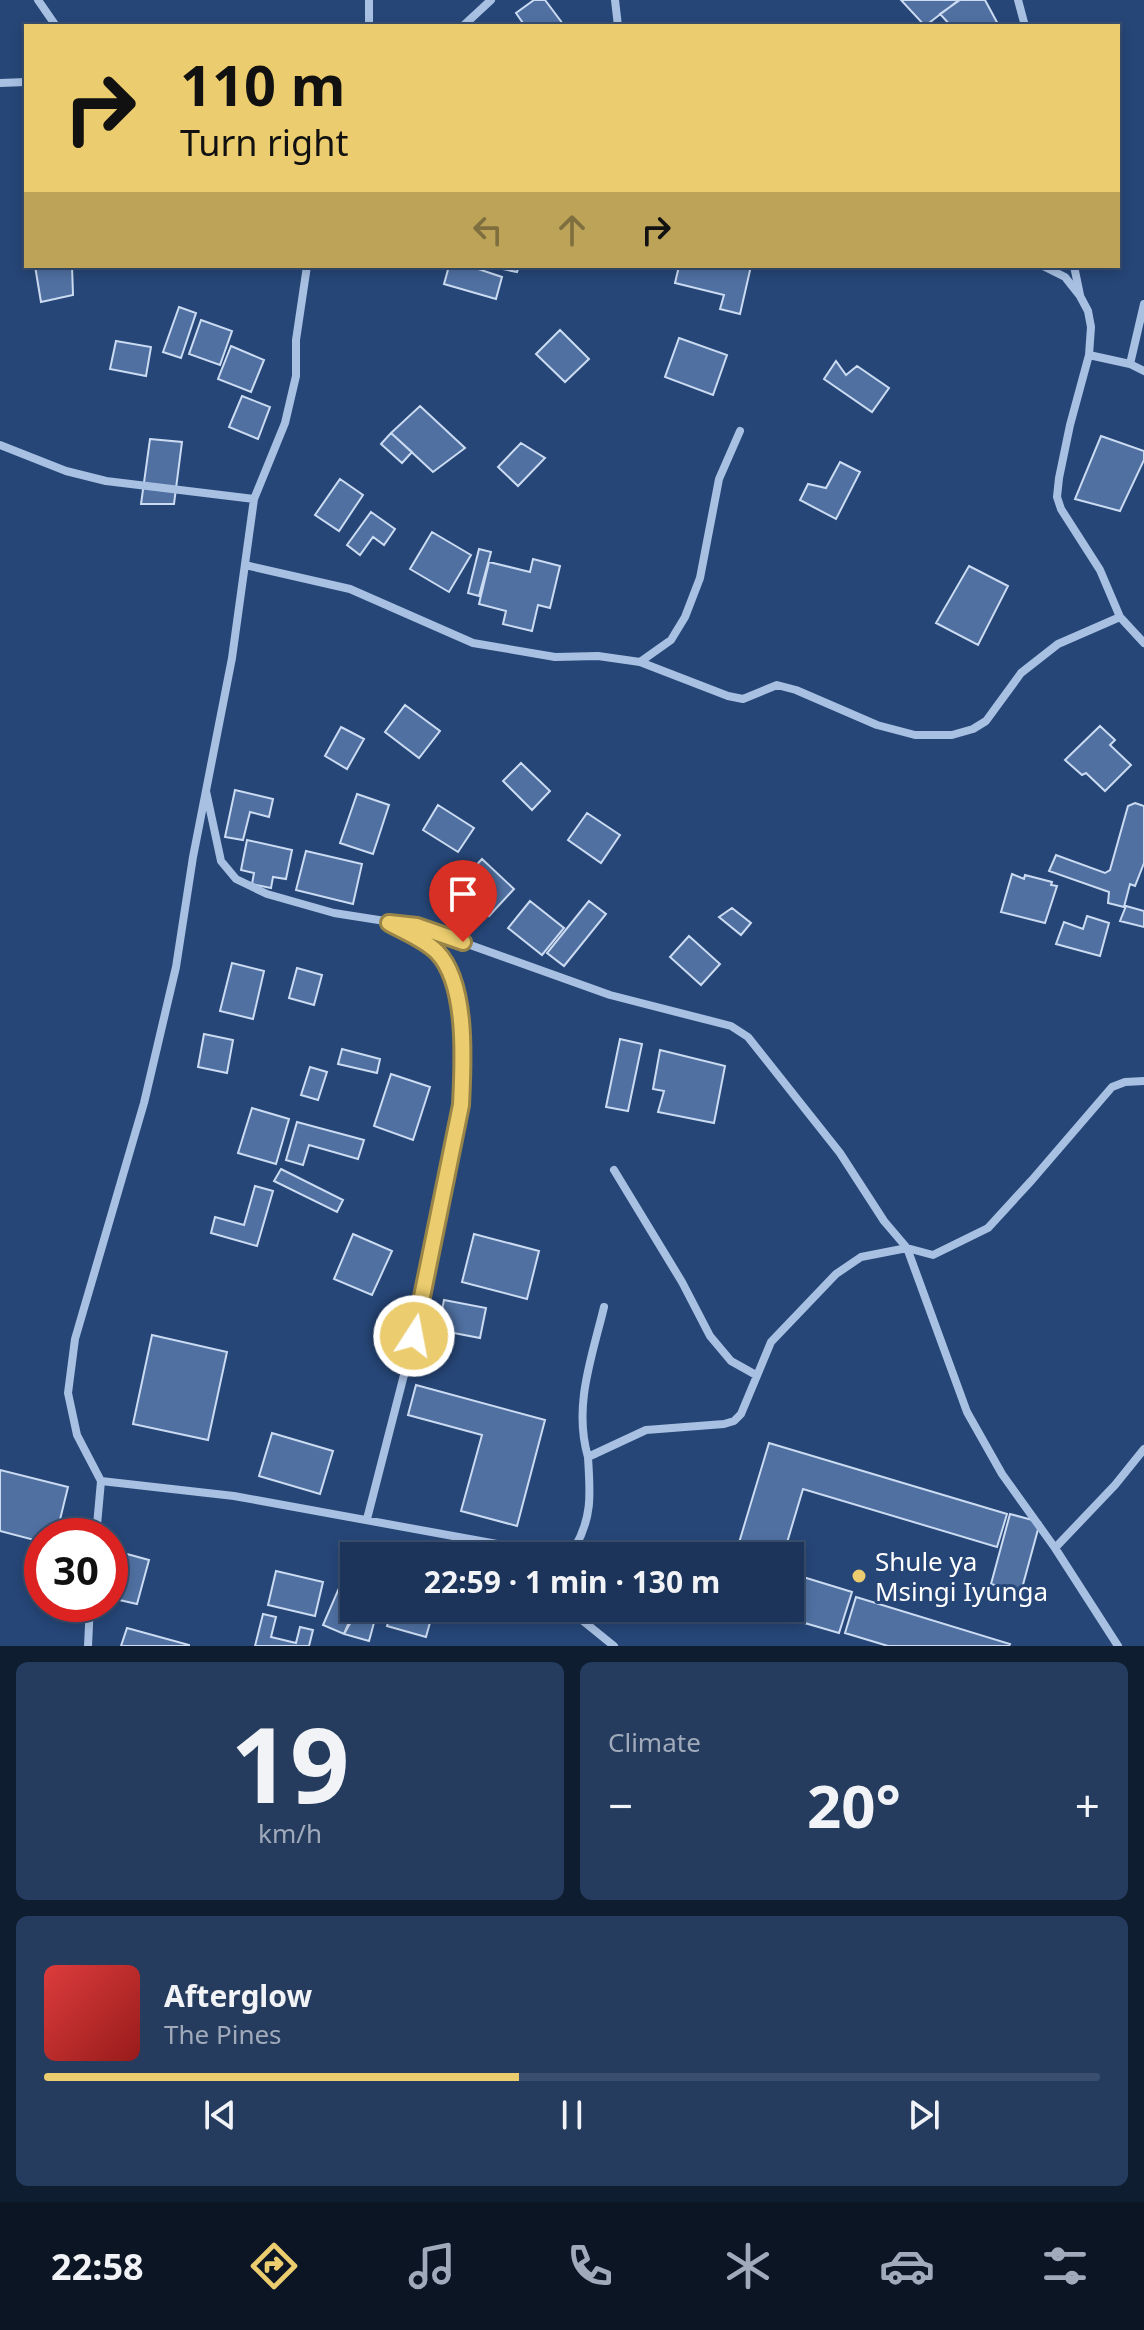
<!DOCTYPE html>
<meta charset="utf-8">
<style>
body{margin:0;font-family:"Noto Sans",sans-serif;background:#253c5f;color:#f1f3f6;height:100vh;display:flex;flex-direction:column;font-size:30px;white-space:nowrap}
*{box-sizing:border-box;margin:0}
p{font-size:26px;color:#a0aaba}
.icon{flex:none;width:44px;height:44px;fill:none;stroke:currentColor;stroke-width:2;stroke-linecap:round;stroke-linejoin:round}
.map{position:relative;height:1646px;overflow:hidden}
.side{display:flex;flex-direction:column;gap:16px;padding:16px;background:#0f1d31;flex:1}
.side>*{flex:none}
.top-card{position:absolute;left:24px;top:24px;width:1096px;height:244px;border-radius:0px;box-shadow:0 4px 12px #0003,0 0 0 2px #3a4f6f;background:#ebcc6e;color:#111;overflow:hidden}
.speed{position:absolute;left:24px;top:1518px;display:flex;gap:16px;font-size:40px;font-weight:700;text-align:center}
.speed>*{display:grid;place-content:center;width:104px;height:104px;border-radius:50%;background:#1c3459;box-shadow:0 4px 12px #0003,0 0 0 2px #3a4f6f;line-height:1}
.speed .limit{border:12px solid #d22;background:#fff;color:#111}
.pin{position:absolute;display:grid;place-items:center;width:68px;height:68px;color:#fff;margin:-82px -34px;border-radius:50% 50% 50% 0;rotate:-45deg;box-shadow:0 0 8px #0007}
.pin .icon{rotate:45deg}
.me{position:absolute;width:88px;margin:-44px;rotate:11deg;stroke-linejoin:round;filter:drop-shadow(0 0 6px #0008)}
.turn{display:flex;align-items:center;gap:28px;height:168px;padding:0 24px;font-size:36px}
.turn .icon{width:104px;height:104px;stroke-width:2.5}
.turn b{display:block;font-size:56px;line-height:68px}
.lanes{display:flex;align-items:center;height:76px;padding:0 24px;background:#0003;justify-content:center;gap:40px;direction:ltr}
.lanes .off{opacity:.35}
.big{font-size:60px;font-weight:700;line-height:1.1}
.side .card{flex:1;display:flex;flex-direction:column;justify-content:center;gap:12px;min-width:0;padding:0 28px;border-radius:12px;background:#253c5f}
.side .dial{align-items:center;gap:0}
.dial b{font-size:104px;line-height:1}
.song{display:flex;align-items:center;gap:24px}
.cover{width:96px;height:96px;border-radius:12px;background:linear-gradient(135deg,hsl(0 70% 55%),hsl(0 70% 35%))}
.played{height:8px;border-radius:4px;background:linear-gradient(90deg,#ebcc6e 45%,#3a4f6f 45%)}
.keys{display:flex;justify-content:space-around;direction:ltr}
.heat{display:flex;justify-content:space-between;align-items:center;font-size:44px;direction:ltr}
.side .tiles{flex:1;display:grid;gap:16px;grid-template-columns:1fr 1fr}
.card:last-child{grid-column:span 2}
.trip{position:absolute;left:340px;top:1542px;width:464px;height:80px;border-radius:0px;background:#1c3459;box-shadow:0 4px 12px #0003,0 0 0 2px #3a4f6f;font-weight:700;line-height:80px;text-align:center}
.tab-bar{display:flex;height:128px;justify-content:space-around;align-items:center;background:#0b1524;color:#a0aaba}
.tab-bar .icon{width:56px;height:56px}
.tab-bar .on{color:#ebcc6e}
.tab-bar b{font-size:36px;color:#f1f3f6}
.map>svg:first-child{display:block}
</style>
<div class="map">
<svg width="1144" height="1646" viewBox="0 0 1144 1646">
<rect width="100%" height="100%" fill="#264677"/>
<path fill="#4f70a1" stroke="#cbdbf2" stroke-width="2" d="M534 0H545L563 24 525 26 516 13Z
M901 0H959L925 26Z
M960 0H985L999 26H951L940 14Z
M35 266H72L73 295 41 302Z
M449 266H476L475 268 502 277 496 299 444 284Z
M488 266H519L517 272Z
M679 266H751L740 314 720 309 724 295 675 283Z
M179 307 196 313 181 358 163 352Z
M201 320 232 331 220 365 189 354Z
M560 330 589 359 565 382 536 354Z
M679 338 727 355 713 395 665 377Z
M116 341 151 347 146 376 110 369Z
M231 346 264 360 251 392 218 379Z
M836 361 846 375 857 366 889 388 872 412 824 379Z
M242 396 270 407 258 439 229 427Z
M420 406 465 448 433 472 391 433Z
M391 433 412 452 402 463 381 444Z
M1101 436 1144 451V460L1120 511 1075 499Z
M150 439 182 442 174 504H141Z
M521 443 545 458 518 486 498 467Z
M840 462 860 472 836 519 800 500 808 484 826 488Z
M340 479 363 495 339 531 315 515Z
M371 512 395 529 384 545 373 537 360 555 347 545Z
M432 532 471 555 449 592 410 569Z
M479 549 491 552 479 596 468 593Z
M533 559 560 566 550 608 538 605 532 631 503 624 506 611 479 604 489 562 530 572Z
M969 566 1008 586 978 645 936 623Z
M405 705 440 731 419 758 385 732Z
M1100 726 1115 740 1110 745 1131 765 1105 791 1086 773 1082 775 1065 760Z
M341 727 364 739 347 769 325 756Z
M521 763 550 791 532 810 503 781Z
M235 790 273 799 269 817 250 812 243 840 225 837Z
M357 794 389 805 373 854 340 843Z
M1135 803 1144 806V863L1135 886 1130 884 1124 907 1108 903 1109 892 1049 871 1056 855 1105 873 1110 870 1128 806Z
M438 805 474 828 458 852 423 830Z
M587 813 620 835 601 863 568 840Z
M247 840 292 850 286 879 273 877 271 888 252 884 254 873 241 870Z
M306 851 362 864 353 904 296 890Z
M482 859 514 889 489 916 457 886Z
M1012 874 1024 879 1025 875 1052 882 1051 885 1057 886 1045 923 1001 912Z
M530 901 564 928 542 955 508 928Z
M589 901 606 914 564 966 547 953Z
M1126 906 1144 911V927L1120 921Z
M732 908 751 923 741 935 719 917Z
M1087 916 1109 923 1100 956 1056 944 1064 922 1083 929Z
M689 936 720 964 701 985 670 957Z
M232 963 264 971 253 1019 220 1011Z
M297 968 322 975 314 1005 289 998Z
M204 1034 233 1040 227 1073 198 1067Z
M620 1039 642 1044 628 1111 606 1107Z
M342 1049 380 1059 377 1073 338 1064Z
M660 1050 725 1066 714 1123 658 1112 664 1091 653 1089Z
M310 1067 327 1072 318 1100 301 1095Z
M391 1074 430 1087 413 1140 374 1126Z
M252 1108 289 1119 276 1164 238 1153Z
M297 1122 364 1140 358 1159 309 1145 303 1165 286 1160Z
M281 1169 343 1200 337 1212 274 1181Z
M255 1186 273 1191 257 1246 211 1233 215 1217 244 1225Z
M353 1234 392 1251 372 1295 334 1279Z
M474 1234 539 1251 527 1299 462 1282Z
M444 1300 486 1308 480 1338 438 1330Z
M152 1335 227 1352 208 1440 133 1424Z
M416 1385 545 1420 517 1526 461 1511 482 1435 408 1415Z
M272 1433 333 1451 320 1494 259 1476Z
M769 1443 1007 1514 997 1547 803 1489 783 1556H735Z
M0 1470 68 1487 56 1536H42V1542L0 1531Z
M1010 1514 1040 1522 1021 1592 991 1584Z
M127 1554 149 1560 137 1604 115 1599Z
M276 1571 323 1582 315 1616 268 1605Z
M790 1573 852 1592 839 1633 753 1608H790Z
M339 1588 354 1595 355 1608 344 1634 323 1625Z
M856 1597 1010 1644 1009 1646H888L845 1633Z
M359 1608H378L369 1641 344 1634Z
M392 1608H434L426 1637 387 1626Z
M263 1614 276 1617 271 1637 296 1643 300 1627 313 1630 309 1646H255Z
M127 1628 189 1645V1646H121Z"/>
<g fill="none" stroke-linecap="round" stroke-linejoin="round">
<path stroke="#a8c0e2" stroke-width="8" d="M38 0 56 26
M615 0 618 26
M1018 0 1025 26
M369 26V0
M463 26 491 0
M0 83 26 82
M1043 266 1065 277 1080 296 1088 311 1091 327 1089 355 1070 425 1059 478 1057 497 1061 509 1100 570 1120 617 1144 643
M1074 266 1080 295
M1089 355 1130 364 1144 371
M1130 364 1144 304
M0 445 66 471 106 481 254 499 285 423 296 376V340L307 266
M245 565 350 589 473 643 555 657 598 656 640 662 728 696 743 699 777 685 796 690 877 725 915 735H952L973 729 986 721 1021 673 1058 644 1120 617
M640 662 671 640 685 617 700 578 719 479 740 431
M206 791 221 861 236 879 267 894 334 913 417 926 610 995 731 1026 748 1037 840 1153 884 1221 907 1248 967 1412 1002 1474 1055 1548 1118 1646
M614 1170 682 1282 710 1336 731 1361 756 1375
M588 1457C573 1406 592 1357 604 1307
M101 1481 234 1496 497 1544 512 1556
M367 1519 414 1336 456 1135 463 1074 459 1008 455 982 450 969 426 942 393 925
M96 1536 101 1481 77 1435 68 1393 75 1339 144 1103 176 967 193 857 232 658 254 499
M497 1544 558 1550 575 1547C593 1516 590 1492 588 1457L646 1430 724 1424 734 1421 741 1414 771 1342 836 1274 861 1257 907 1248 933 1255 988 1228 1032 1180 1112 1087 1125 1082 1144 1081
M1055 1548 1115 1485 1144 1449
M567 1608 614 1646
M88 1646 90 1604"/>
</g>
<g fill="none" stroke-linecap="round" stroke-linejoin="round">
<defs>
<path id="route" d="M414 1336 461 1105C463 1063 468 984 437 952 424 939 405 932 389 923L417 926 463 942"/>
</defs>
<use href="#route" stroke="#998548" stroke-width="20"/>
<use href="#route" stroke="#ebcc6e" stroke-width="14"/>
</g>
<circle fill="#ebcc6e" stroke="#264677" stroke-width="3" cx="859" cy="1576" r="8"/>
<g text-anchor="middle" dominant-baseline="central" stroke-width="6" stroke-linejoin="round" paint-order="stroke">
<g font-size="26" fill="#fff" stroke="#264677" text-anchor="start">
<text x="875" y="1561">Shule ya<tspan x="875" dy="30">Msingi Iyunga</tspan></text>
</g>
</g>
</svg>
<div class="speed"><div class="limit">30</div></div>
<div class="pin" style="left:463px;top:942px;background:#d93025"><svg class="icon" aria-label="arrive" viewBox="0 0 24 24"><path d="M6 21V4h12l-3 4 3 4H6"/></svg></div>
<svg class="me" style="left:414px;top:1336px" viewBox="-20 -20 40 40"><circle r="17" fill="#ebcc6e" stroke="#fff" stroke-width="3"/><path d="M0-11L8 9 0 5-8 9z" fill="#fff"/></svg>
<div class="trip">22:59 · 1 min · 130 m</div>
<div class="top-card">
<div class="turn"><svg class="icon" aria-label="right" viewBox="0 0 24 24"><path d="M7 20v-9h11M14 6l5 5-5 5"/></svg><div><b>110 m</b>Turn right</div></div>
<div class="lanes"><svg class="icon off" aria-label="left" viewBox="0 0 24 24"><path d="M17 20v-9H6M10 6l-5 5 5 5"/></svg><svg class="icon off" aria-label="ahead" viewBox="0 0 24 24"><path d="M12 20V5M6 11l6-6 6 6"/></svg><svg class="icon" aria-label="right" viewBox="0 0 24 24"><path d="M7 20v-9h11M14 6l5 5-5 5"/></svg></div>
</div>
</div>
<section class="side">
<div class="tiles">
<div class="card dial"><b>19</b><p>km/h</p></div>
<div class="card"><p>Climate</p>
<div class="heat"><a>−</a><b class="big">20°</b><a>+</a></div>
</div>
<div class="card">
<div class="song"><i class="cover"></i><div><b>Afterglow</b><p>The Pines</p></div></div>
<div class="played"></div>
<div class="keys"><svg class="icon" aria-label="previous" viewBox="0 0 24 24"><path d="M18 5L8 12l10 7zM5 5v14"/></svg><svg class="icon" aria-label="pause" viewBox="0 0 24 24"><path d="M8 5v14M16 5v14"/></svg><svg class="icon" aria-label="next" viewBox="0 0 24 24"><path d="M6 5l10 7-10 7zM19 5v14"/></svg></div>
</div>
</div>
</section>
<nav class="tab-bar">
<b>22:58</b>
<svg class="icon on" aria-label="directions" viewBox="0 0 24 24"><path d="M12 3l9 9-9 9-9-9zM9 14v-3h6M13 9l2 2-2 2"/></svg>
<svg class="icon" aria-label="music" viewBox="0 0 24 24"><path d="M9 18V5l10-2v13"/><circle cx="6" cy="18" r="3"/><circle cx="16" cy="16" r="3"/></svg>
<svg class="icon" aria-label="phone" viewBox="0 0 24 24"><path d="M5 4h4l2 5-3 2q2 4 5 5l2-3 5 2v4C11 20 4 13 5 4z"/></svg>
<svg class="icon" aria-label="climate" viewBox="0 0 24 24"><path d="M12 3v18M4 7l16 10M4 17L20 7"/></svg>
<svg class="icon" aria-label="car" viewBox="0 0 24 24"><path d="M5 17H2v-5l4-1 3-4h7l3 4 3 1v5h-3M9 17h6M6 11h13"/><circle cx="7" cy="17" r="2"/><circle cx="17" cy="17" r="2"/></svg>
<svg class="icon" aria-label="filters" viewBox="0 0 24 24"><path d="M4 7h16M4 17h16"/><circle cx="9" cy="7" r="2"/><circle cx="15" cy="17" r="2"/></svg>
</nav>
